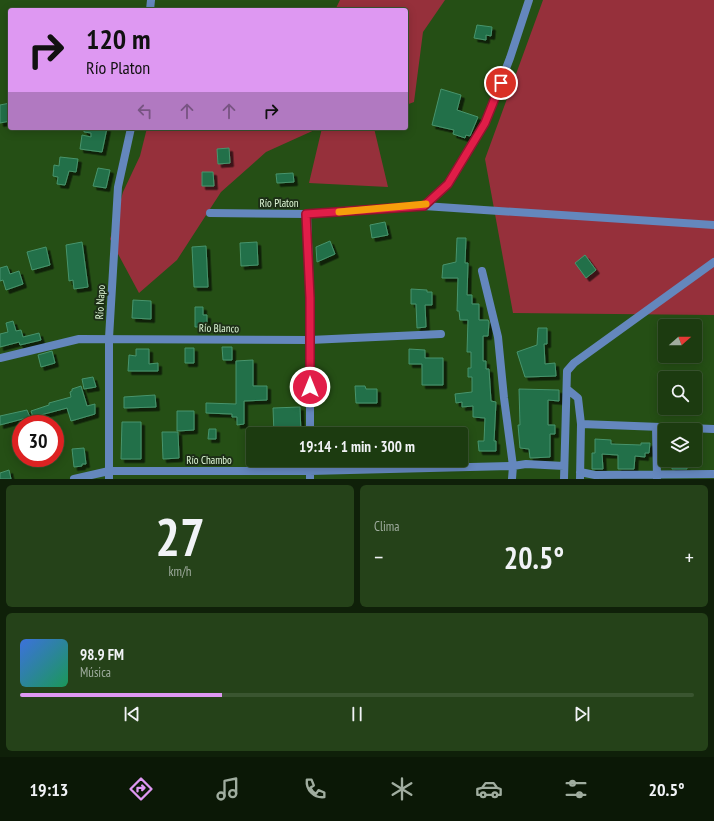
<!DOCTYPE html>
<html lang="es">
<meta charset="utf-8">
<style>
body{margin:0;font-family:"PT Sans Narrow",sans-serif;background:#254219;color:#f1f3f6;height:100vh;display:flex;flex-direction:column;font-size:15px;white-space:nowrap}
*{box-sizing:border-box;margin:0}
p{font-size:13px;color:#a0ad9f}
.icon{flex:none;width:22px;height:22px;fill:none;stroke:currentColor;stroke-width:2;stroke-linecap:round;stroke-linejoin:round}
.map{position:relative;height:479px;overflow:hidden}
.details{display:flex;flex-direction:column;gap:6px;padding:6px;background:#0f2009;flex:1}
.details>*{flex:none}
.hud{position:absolute;left:8px;top:8px;width:400px;height:122px;border-radius:4px;box-shadow:0 2px 10px #0003,0 0 0 1px #3a5530;background:#de98f2;color:#111;overflow:hidden}
.needle{width:26px;rotate:69deg}
.fabs{position:absolute;left:658px;top:319px;display:grid;gap:8px}
.fabs a{display:grid;place-items:center;width:44px;height:44px;border-radius:4px;background:#1c3b10;box-shadow:0 2px 10px #0003,0 0 0 1px #3a5530;font-size:20px}
.speed{position:absolute;left:12px;top:415px;display:flex;gap:8px;font-size:20px;font-weight:700;text-align:center}
.speed>*{display:grid;place-content:center;width:52px;height:52px;border-radius:50%;background:#1c3b10;box-shadow:0 2px 10px #0003,0 0 0 1px #3a5530;line-height:1}
.speed .limit{border:6px solid #d22;background:#fff;color:#111}
.pin{position:absolute;display:grid;place-items:center;width:34px;height:34px;color:#fff;margin:-17px;border:2px solid #fff;border-radius:50%;box-shadow:0 1px 4px #0007}
.me{position:absolute;width:44px;margin:-22px;rotate:0deg;stroke-linejoin:round;filter:drop-shadow(0 0 3px #0008)}
.turn{display:flex;align-items:center;gap:14px;height:84px;padding:0 12px;font-size:18px}
.turn .icon{width:52px;height:52px;stroke-width:2.5}
.turn b{display:block;font-size:28px;line-height:34px}
.lanes{display:flex;align-items:center;height:38px;padding:0 12px;background:#0003;justify-content:center;gap:20px;direction:ltr}
.lanes .off{opacity:.35}
.big{font-size:30px;font-weight:700;line-height:1.1}
.details .widget{flex:1;display:flex;flex-direction:column;justify-content:center;gap:6px;min-width:0;padding:0 14px;border-radius:6px;background:#254219}
.details .dial{align-items:center;gap:0}
.dial b{font-size:52px;line-height:1}
.song{display:flex;align-items:center;gap:12px}
.cover{width:48px;height:48px;border-radius:6px;background:linear-gradient(135deg,hsl(220 70% 55%),hsl(150 70% 35%))}
.played{height:4px;border-radius:2px;background:linear-gradient(90deg,#de98f2 30%,#3a5530 30%)}
.keys{display:flex;justify-content:space-around;direction:ltr}
.heat{display:flex;justify-content:space-between;align-items:center;font-size:22px;direction:ltr}
.details .tiles{flex:1;display:grid;gap:6px;grid-template-columns:1fr 1fr}
.widget:last-child{grid-column:span 2}
.trip{position:absolute;left:246px;top:427px;width:222px;height:40px;border-radius:4px;background:#1c3b10;box-shadow:0 2px 10px #0003,0 0 0 1px #3a5530;font-weight:700;line-height:40px;text-align:center}
.menu{display:flex;height:64px;justify-content:space-around;align-items:center;background:#0b1806;color:#a0ad9f}
.menu .icon{width:28px;height:28px}
.menu .current{color:#de98f2}
.menu b{font-size:18px;color:#f1f3f6}
.map>svg:first-child{display:block}
</style>
<div class="map">
<svg width="714" height="479" viewBox="0 0 714 479">
<defs>
<filter id="shadow"><feDropShadow dx="3.5" dy="3.5" stdDeviation="0" flood-color="#0009"/></filter>
</defs>
<rect width="100%" height="100%" fill="#254f15"/>
<path fill="#96303b" d="M340 0H445L423 32 414 102 406 105V10H335Z
M543 0H714V315L513 313 485 159Z
M147 128H319L266 152 221 192 177 260 139 293 110 239 123 192 140 156Z
M322 128H374L388 187 309 183Z"/>
<path fill="#206f4a" stroke="#48946c" filter="url(#shadow)" d="M477 25 492 27 491 36 486 35V40L474 38Z
M441 89 461 95 457 110 478 117 470 136 466 135 465 138 453 134 454 130 432 125Z
M10 103V121L0 123V105Z
M84 128H107L102 152 80 149 82 135 91 137V133L84 132Z
M229 148 230 163 218 164 217 149Z
M60 157 78 159 76 172 69 171 65 185 57 184 58 177 53 176 54 165 59 166Z
M98 168 110 170 106 188 93 186Z
M202 172H213L214 186H202Z
M293 173 294 182 277 183 276 174Z
M385 222 388 235 372 238 370 225Z
M457 238H466L465 263H468L467 295H472V304H479V320H488L489 322 488 336H483V361H486V369H489L491 401 496 402 494 441H496V451H479L478 441H484L485 418 473 417V406L462 407V402L456 403 455 394 472 392V377H468V368H471V352H467L468 320H460L459 311H457L458 278H442L443 265 456 262Z
M330 241 335 254 317 262 316 247Z
M82 242 88 287 74 289 73 280 69 281 66 245Z
M257 242 258 265 241 266 240 243Z
M206 246 208 287H194L192 247Z
M46 247 50 265 32 270 27 252Z
M585 255 596 270 586 278 575 263Z
M7 266 10 274 19 271 23 284 6 290 3 280 0 281V268Z
M411 289 427 290V292H432V305H425L426 327 417 328 416 304H411Z
M133 300 151 301V319L132 318Z
M195 307H203V315H207V327H195Z
M13 321 16 331 21 330 23 337 39 333 41 340 20 345 19 342 0 347V334L8 332 6 323Z
M538 328H547V344H544L545 364 555 363 556 376 525 377 517 352 537 345Z
M222 347H232V360H223Z
M185 348H194V363H185Z
M136 349H149V364L158 363V371H128L129 355 136 356Z
M409 349 425 350V358H443V385H422V364H409Z
M52 351 55 363 41 367 38 355Z
M253 360V386H267V400L244 401V424L237 425V417H232V414L206 413V403L236 404V361Z
M93 377 96 387 84 389 82 379Z
M81 386 87 406 95 404V414L71 421 67 408 33 417 31 411 49 405V403L71 397 70 392 72 391V389Z
M355 386H365L366 389H377V403H356Z
M519 389 559 390V401L548 400V425H555V434H550V457L530 458 529 449 520 448 518 425H520Z
M155 395 156 407 124 408V397Z
M300 407 301 434H274L273 408Z
M27 410 30 417 0 425V416Z
M177 411H194V430L177 431Z
M122 422H141V459H121Z
M209 429H216V439H208Z
M162 432H178L179 458 163 459Z
M595 439 611 440V444L641 445V443H650L649 453H645V457L635 456 634 469H618V455L602 454 603 469H592V453H595Z
M84 448 86 464H82V466L74 467 72 449Z
M672 460H680V467H687V469H672Z
M9 470 11 479H0V473Z"/>
<g fill="none" stroke-linecap="round" stroke-linejoin="round">
<path stroke="#6487bd" stroke-width="8" d="M150 10 151 0
M424 206 714 225
M210 213 307 214 424 206 448 184 485 123 510 58 529 0
M307 214 310 298V434
M482 271 498 337 504 398 513 466 526 464 564 466
M0 358 79 339 310 340 441 334
M567 389 578 398 581 424
M656 427 657 478
M310 460V479
M580 472 595 475 714 474
M74 479 109 471H310L513 466 512 479
M109 479V338L118 187 131 128
M564 479 567 371 574 363 714 262
M580 479 581 424 714 429"/>
</g>
<g fill="none" stroke-linecap="round" stroke-linejoin="round">
<defs>
<path id="route" d="M310 387V298L306 214 424 206 448 184 485 123 501 83"/>
</defs>
<use href="#route" stroke="#92132f" stroke-width="10"/>
<use href="#route" stroke="#e11d48" stroke-width="7"/>
<path stroke="#f59e0b" stroke-width="7" d="M339 212 426 204"/>
</g>
<g text-anchor="middle" dominant-baseline="central" stroke-width="4" stroke-linejoin="round" paint-order="stroke">
<g font-size="11" fill="#e1f9d9" stroke="#1d2f17">
<text x="279" y="203">Río Platon</text>
<text transform="translate(100 302) rotate(-87)">Río Napo</text>
<text transform="translate(219 328) rotate(1)">Río Blanco</text>
<text x="209" y="460">Río Chambo</text>
</g>
</g>
</svg>
<div class="fabs">
<a><svg class="needle" viewBox="-14 -14 28 28"><path d="M0-13l5 13h-10z" fill="#e53935"/><path d="M0 13l5-13h-10z" fill="#a0ad9f"/></svg></a>
<a><svg class="icon" aria-label="search" viewBox="0 0 24 24"><circle cx="10" cy="10" r="6"/><path d="M15 15l6 6"/></svg></a>
<a><svg class="icon" aria-label="layers" viewBox="0 0 24 24"><path d="M12 4l9 5-9 5-9-5zM3 14l9 5 9-5"/></svg></a>
</div>
<div class="speed"><div class="limit">30</div></div>
<div class="pin" style="left:501px;top:83px;background:#d93025"><svg class="icon" aria-label="arrive" viewBox="0 0 24 24"><path d="M6 21V4h12l-3 4 3 4H6"/></svg></div>
<svg class="me" style="left:310px;top:387px" viewBox="-20 -20 40 40"><circle r="17" fill="#e11d48" stroke="#fff" stroke-width="3"/><path d="M0-11L8 9 0 5-8 9z" fill="#fff"/></svg>
<div class="trip">19:14 · 1 min · 300 m</div>
<div class="hud">
<div class="turn"><svg class="icon" aria-label="right" viewBox="0 0 24 24"><path d="M7 20v-9h11M14 6l5 5-5 5"/></svg><div><b>120 m</b>Río Platon</div></div>
<div class="lanes"><svg class="icon off" aria-label="left" viewBox="0 0 24 24"><path d="M17 20v-9H6M10 6l-5 5 5 5"/></svg><svg class="icon off" aria-label="ahead" viewBox="0 0 24 24"><path d="M12 20V5M6 11l6-6 6 6"/></svg><svg class="icon off" aria-label="ahead" viewBox="0 0 24 24"><path d="M12 20V5M6 11l6-6 6 6"/></svg><svg class="icon" aria-label="right" viewBox="0 0 24 24"><path d="M7 20v-9h11M14 6l5 5-5 5"/></svg></div>
</div>
</div>
<section class="details">
<div class="tiles">
<div class="widget dial"><b>27</b><p>km/h</p></div>
<div class="widget"><p>Clima</p>
<div class="heat"><a>−</a><b class="big">20.5°</b><a>+</a></div>
</div>
<div class="widget">
<div class="song"><i class="cover"></i><div><b>98.9 FM</b><p>Música</p></div></div>
<div class="played"></div>
<div class="keys"><svg class="icon" aria-label="previous" viewBox="0 0 24 24"><path d="M18 5L8 12l10 7zM5 5v14"/></svg><svg class="icon" aria-label="pause" viewBox="0 0 24 24"><path d="M8 5v14M16 5v14"/></svg><svg class="icon" aria-label="next" viewBox="0 0 24 24"><path d="M6 5l10 7-10 7zM19 5v14"/></svg></div>
</div>
</div>
</section>
<nav class="menu">
<b>19:13</b>
<svg class="icon current" aria-label="directions" viewBox="0 0 24 24"><path d="M12 3l9 9-9 9-9-9zM9 14v-3h6M13 9l2 2-2 2"/></svg>
<svg class="icon" aria-label="music" viewBox="0 0 24 24"><path d="M9 18V5l10-2v13"/><circle cx="6" cy="18" r="3"/><circle cx="16" cy="16" r="3"/></svg>
<svg class="icon" aria-label="phone" viewBox="0 0 24 24"><path d="M5 4h4l2 5-3 2q2 4 5 5l2-3 5 2v4C11 20 4 13 5 4z"/></svg>
<svg class="icon" aria-label="climate" viewBox="0 0 24 24"><path d="M12 3v18M4 7l16 10M4 17L20 7"/></svg>
<svg class="icon" aria-label="car" viewBox="0 0 24 24"><path d="M5 17H2v-5l4-1 3-4h7l3 4 3 1v5h-3M9 17h6M6 11h13"/><circle cx="7" cy="17" r="2"/><circle cx="17" cy="17" r="2"/></svg>
<svg class="icon" aria-label="filters" viewBox="0 0 24 24"><path d="M4 7h16M4 17h16"/><circle cx="9" cy="7" r="2"/><circle cx="15" cy="17" r="2"/></svg>
<b>20.5°</b>
</nav>
